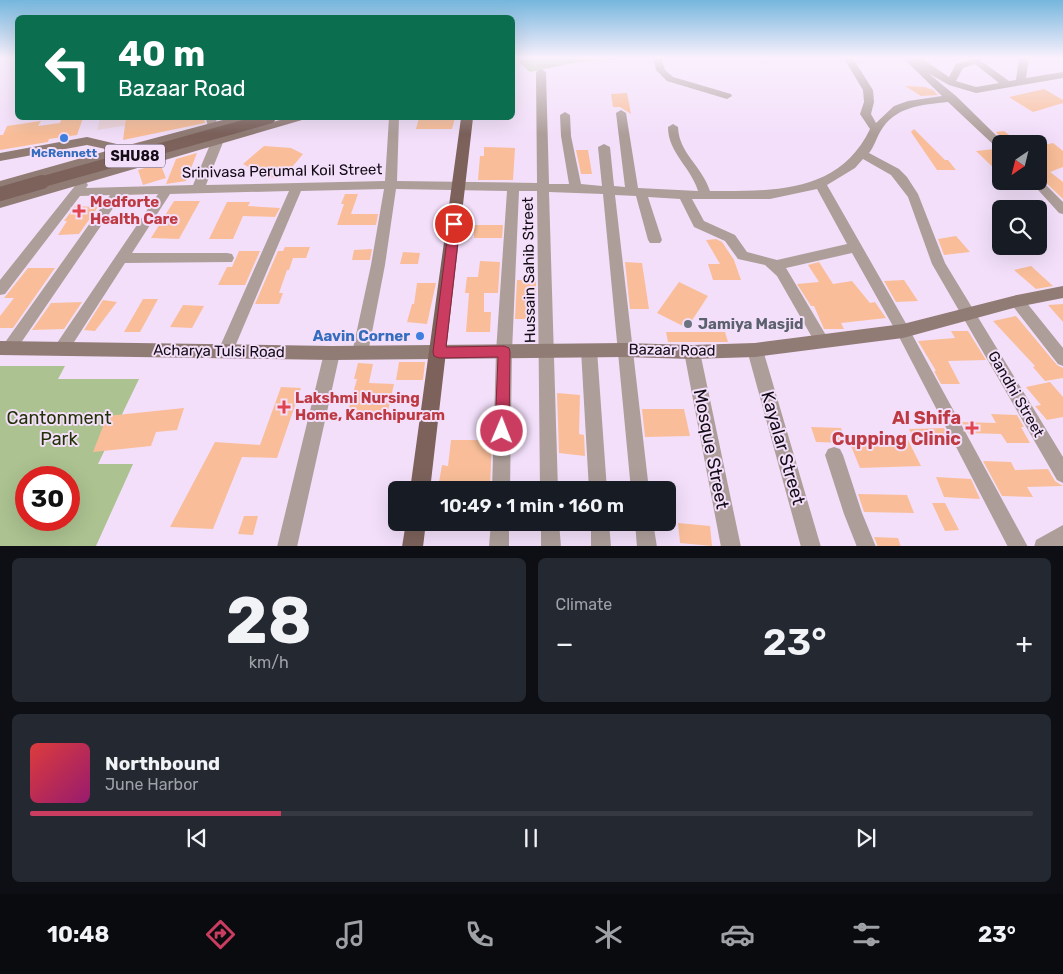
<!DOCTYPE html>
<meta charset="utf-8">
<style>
body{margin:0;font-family:Rubik,sans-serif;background:#242831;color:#f1f3f6;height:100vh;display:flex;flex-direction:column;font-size:19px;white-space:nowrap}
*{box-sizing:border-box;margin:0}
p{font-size:16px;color:#9ea1a6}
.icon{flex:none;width:28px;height:28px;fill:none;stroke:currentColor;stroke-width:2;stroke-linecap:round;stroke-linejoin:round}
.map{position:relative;height:546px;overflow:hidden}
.panel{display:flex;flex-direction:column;gap:12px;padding:12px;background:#0d0f14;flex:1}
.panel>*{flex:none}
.hud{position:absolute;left:15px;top:15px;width:500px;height:105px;border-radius:8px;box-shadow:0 5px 20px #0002;background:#0b6e4f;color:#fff;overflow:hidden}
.needle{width:32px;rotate:215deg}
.tools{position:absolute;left:992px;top:135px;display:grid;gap:10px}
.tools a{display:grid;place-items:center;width:55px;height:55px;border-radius:8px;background:#171b24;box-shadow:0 5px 20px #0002;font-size:25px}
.speed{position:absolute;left:15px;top:466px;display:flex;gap:10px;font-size:25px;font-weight:700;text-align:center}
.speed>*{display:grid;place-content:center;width:65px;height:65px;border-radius:50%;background:#171b24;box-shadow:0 5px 20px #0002;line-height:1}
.speed .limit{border:8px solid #d22;background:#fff;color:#111}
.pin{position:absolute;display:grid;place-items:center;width:42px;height:42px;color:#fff;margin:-21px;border:2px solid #fff;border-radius:50%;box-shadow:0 1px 5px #0007}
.me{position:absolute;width:55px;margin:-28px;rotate:1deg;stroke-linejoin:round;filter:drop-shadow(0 0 4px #0008)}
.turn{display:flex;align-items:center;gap:18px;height:105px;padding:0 20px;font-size:22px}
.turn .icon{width:65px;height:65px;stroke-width:2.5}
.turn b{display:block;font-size:35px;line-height:42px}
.big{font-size:38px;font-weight:600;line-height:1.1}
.panel .widget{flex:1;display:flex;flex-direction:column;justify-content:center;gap:8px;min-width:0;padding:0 18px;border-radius:8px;background:#242831}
.panel .dial{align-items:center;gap:0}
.dial b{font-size:65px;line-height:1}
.song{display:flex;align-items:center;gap:15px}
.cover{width:60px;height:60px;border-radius:8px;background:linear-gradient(135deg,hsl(0 70% 55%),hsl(320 70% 35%))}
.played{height:5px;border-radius:2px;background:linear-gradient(90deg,#cb3c61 25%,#363941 25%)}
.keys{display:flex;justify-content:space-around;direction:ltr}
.heat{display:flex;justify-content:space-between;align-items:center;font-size:28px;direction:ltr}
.panel .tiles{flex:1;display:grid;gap:12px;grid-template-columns:1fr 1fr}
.widget:last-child{grid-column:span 2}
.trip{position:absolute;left:388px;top:481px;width:288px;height:50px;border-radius:8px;background:#171b24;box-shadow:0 5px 20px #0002;font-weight:600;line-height:50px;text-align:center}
.menu{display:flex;height:80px;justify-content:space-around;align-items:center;background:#090b0e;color:#9ea1a6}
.menu .icon{width:35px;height:35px}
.menu .active{color:#cb3c61}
.menu b{font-size:22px;color:#f1f3f6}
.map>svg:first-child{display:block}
</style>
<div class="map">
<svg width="1063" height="547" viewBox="0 0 1063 547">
<rect width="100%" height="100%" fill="#f3dffa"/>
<path fill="#efd5dc" d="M100 118H172L97 130Z"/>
<path fill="#acc290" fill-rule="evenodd" d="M514 57H643L573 63 530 72Z
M0 366H65L58 379H139L98 464H133L96 546H0ZM26 478H69V520H26Z"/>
<path fill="#f9be99" d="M905 86 925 87 933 90 938 95 921 96Z
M1044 89 1063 100V103L1033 112 1009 97Z
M627 93 631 114 620 107H613L611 94Z
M62 118H83L77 135 49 139 48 142 0 150V135H3L7 126 41 121 38 126 60 123Z
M126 118H204L205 123 123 140Z
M419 118H455L452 129H416Z
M914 129 945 160H948L956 170H937L911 132Z
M1004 131 1021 144H1007L996 132Z
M1053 143 1063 151V167L1050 172 1063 182V199L1039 176V146Z
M264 146 291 148 303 154 283 178 266 177 243 164Z
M484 147 515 148 513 180H478L480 156H484Z
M995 149 1001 151V175L976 151Z
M576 150H588L592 174H581Z
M197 153 186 181 166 184 176 159Z
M160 163 166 178 143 185 138 170Z
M345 194H358L351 214H378L376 225H337L344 204H341Z
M174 201H200L179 239 151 238Z
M227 202H250L248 206 280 208 275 217 243 216 233 239H209Z
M75 206 98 207 79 234 58 235 67 221H64Z
M474 225H503L502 238H474Z
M956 236 970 252 944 255 938 239Z
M716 239 722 242 734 260 741 280H713L708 264H720L706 240Z
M285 247H310L306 258H293L289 270H287L279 293H283L279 304H255L278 251H283Z
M372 249 370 260H352L354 250Z
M239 251H260L245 285H218L227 267H232Z
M403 252 420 253 418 264H400Z
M480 261 500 262 498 293H484V312H491L490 332H466L469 293H465L467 277H478Z
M625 262 642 263 649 309H630Z
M819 262 833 284 852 281 870 303 875 302 886 318 841 323 844 329H824L814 306H811L797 284 819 282 808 265Z
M1031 266 1053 286 1036 289 1014 270Z
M28 268H55L13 328H0V316L14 298H4Z
M517 280H536V319H515Z
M904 280 918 301 896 302 884 281Z
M679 282 708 296 687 328 657 313Z
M417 283H436L427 324 407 322 412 304H414Z
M143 299H158L140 332H124Z
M103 300 117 302 95 331 84 330Z
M82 302 64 329 32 330 51 303Z
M1063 304V322L1048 305Z
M183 305 204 306 192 328 170 327Z
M1016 316 1057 365 1063 368V378L1045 381 1033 367 1035 366 993 321Z
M951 331H968L986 360 948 361 960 384H941L934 371H936L918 341 955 338Z
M666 332H725L728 342H668Z
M399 362H425L423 380H396Z
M358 363 373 364 369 383 394 384 386 420 346 418 357 379H354Z
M1050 382 1063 397V417L1047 420 1035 406 1041 405 1026 387Z
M281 387 301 388 277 458 242 457 213 529 170 527 215 442 260 445Z
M557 393 580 395 579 434 584 435 585 456 559 453Z
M184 408 177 430 156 432 151 446 93 452 107 416Z
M642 409H684L690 436 645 437Z
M991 414 1017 415 1024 427H1021L1030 443H1007L1001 434 968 433 962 422 996 423Z
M811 427 841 428 846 443 816 442Z
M944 428 951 441H915L909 429Z
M481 433 492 434 490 490 438 488 442 465 448 466 451 440H480Z
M907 438 921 466 860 468 849 441Z
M983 461 1011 462 1015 470 1048 469 1055 481 1063 486 1027 487 1033 497 1002 496Z
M936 477 971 479 980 499 944 497Z
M858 494 907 495 914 513 864 512Z
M932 503H945L959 530 945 531Z
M244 516H258L253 535 238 534Z
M678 523 710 526 712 546 680 543Z
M874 537 898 538 901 547H878Z"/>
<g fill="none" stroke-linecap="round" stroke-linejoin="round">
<path fill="#ad9e9a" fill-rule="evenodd" d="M653 57H661L665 70 673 77 731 94 732 96 727 99 667 81 656 70Z
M843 57H852L873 90 874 102 871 114 876 123 894 106 908 101 942 96 902 57H912L915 60V57H925L924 60 949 77 956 64 977 58 1009 81 1016 80 1019 57H1029L1026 78 1063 72V78L976 93 949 85 928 73 956 96 1005 144H1001V149L997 148 948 102C921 105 895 106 880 132 876 139 874 147 869 153L899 169 907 177 918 194 945 263 1063 457V483L1057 480 932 264 908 197 891 175 863 159 855 168 827 185 908 327 1028 547H1008L898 335 852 253 786 268 830 342 827 346 822 348 817 346 777 276 765 265 738 259 725 241 694 227 680 199 648 197 662 240 660 243H650L648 240 636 196 615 195 649 490H631L603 194 549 192 558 490H540L537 191H519L512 352 510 490H492L496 352 507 191 396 189 385 265 368 353 365 358 360 359 355 358 352 353 371 265 384 189 301 191 231 356 226 357 221 356 218 351 289 191 170 194 132 253H227L232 254 234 258 232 262 125 263 67 353 62 354 57 353 54 348 57 343 158 194 122 195 14 353 9 354 4 353 1 348 110 195 80 196 5 294 0 295V280L78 182H86L88 185 86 188 193 185 212 140 218 137 224 140 206 185 385 181 389 118H399L397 181 537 183 536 72 541 69 546 72 549 184H569L561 136 560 115 565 112 570 115 571 136 581 184 602 186 598 147 604 144 610 147 614 186 625 187 616 113 621 110 626 113 638 188 698 191C691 167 668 153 668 127L673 124 678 127C679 154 701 164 710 191 772 191 839 194 870 129L860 114 864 102 863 90ZM975 64 999 83 976 87 956 81 963 68ZM817 189 847 244 777 260 747 252 735 235 704 221 692 199H770Z
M206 118H216L217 126 216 128H208Z
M1039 178 1063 202V214L1059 213 1030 181H1039Z
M1017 295 1022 297 1063 348V366L1058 364 1012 305 1010 301 1012 297Z
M589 344 594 345 597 350 607 490H589L581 350 584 345Z
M755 344 760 345 763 350 821 547H801L747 350 750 345Z
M692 346 697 347 700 352 741 547H721L684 352 687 347Z
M332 347 337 348 340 353 297 547H277L324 353 327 348Z
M834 447 840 449 843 455 862 513 876 547H857L844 514 825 455 828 449Z
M491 522H509V547H489Z
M541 522H559L561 547H541Z
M591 522H609L611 547H591Z
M635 522H653L657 547H637Z
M1063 525V546L1034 547 1036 540Z"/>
<path fill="#917b75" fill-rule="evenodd" d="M230 118H247L245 120 0 189V181L110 150 87 145 0 161V153L87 137 125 146Z
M287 118H304L302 120 0 208V198Z
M1063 286V298L1017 307 903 338 755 357 692 359 624 357 332 360 0 355V341L332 346 624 343 692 345 755 343 903 324 1017 295Z"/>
<path fill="#7c625b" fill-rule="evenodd" d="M461 118H473L430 490H410Z
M406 522H426L423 547H402Z"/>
<path stroke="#7c625b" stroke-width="11" d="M38 183 270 118"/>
<path stroke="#7c625b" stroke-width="14" d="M0 194 42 182"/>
</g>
<linearGradient id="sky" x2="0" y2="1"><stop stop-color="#75b6dd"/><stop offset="0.43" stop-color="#faf1fd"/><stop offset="1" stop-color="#faf1fd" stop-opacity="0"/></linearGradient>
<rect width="1063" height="134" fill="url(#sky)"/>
<path fill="#cb3c61" stroke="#84273f" d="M454 220 460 224 446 347 504 346 509 348 510 352 509 431 507 435 502 437 497 435 495 431 498 357 439 358 434 356 433 352 449 224Z"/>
<g fill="#3f7fe0" stroke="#f3dffa" stroke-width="2">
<circle cx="64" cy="138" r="5"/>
<circle cx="420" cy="336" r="5"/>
</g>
<g fill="#e0444e" stroke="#f3dffa" stroke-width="2">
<path d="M76.5 203.5h5v5h5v5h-5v5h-5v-5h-5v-5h5z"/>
<path d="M281.5 399.5h5v5h5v5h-5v5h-5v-5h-5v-5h5z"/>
<path d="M969.5 420.5h5v5h5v5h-5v5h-5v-5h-5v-5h5z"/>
</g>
<circle fill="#6b7280" stroke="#f3dffa" stroke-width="2" cx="688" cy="324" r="5"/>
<g text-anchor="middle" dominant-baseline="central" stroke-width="4" stroke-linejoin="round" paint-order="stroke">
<g font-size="12" font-weight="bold" fill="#366cbe" stroke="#f3dffa">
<text x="64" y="153">McRennett</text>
</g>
<rect fill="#f3dffa" stroke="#574c5a" stroke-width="1" x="105" y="144.5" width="60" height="23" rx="4"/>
<g font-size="14" font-weight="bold" fill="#140d16">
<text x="135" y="156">SHU88</text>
</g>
<g font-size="15" fill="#140d16" stroke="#f3dffa">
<text transform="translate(282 171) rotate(-1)">Srinivasa Perumal Koil Street</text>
<text transform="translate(529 270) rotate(-91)">Hussain Sahib Street</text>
<text transform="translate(672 350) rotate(1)">Bazaar Road</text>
<text transform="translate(219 351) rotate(1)">Acharya Tulsi Road</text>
<text transform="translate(1016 394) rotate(60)">Gandhi Street</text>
</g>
<g font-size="15" font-weight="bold" fill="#be3a42" stroke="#f3dffa" text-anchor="start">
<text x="90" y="202">Medforte<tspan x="90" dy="17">Health Care</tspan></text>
<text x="295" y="398">Lakshmi Nursing<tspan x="295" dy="17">Home, Kanchipuram</tspan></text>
</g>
<g font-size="15" font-weight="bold" fill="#5b616d" stroke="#f3dffa" text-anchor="start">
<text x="698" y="324">Jamiya Masjid</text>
</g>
<g font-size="15" font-weight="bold" fill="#366cbe" stroke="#f3dffa" text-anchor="end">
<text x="410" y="336">Aavin Corner</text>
</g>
<g font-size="18" fill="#223206" stroke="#f3dffa">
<text x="59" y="418">Cantonment<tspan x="59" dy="21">Park</tspan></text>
</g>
<g font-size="18" font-weight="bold" fill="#be3a42" stroke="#f3dffa" text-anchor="end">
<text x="961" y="418">Al Shifa<tspan x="961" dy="21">Cupping Clinic</tspan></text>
</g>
<g font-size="18" fill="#140d16" stroke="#f3dffa">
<text transform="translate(783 448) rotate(74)">Kayalar Street</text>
<text transform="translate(711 449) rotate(79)">Mosque Street</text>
</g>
</g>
</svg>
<div class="tools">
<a><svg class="needle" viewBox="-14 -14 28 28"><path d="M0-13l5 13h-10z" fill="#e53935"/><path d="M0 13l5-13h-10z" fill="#9ea1a6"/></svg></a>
<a><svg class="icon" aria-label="search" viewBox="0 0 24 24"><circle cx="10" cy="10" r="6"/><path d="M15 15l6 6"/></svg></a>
</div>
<div class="speed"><div class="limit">30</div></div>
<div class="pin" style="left:454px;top:224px;background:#d93025"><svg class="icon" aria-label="arrive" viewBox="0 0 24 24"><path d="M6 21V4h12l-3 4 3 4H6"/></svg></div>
<svg class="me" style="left:502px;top:431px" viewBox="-20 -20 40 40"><circle r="17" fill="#cb3c61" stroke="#fff" stroke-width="3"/><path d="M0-11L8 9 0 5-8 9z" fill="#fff"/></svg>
<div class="trip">10:49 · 1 min · 160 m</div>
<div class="hud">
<div class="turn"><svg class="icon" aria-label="left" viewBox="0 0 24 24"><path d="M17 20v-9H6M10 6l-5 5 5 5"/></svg><div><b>40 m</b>Bazaar Road</div></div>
</div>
</div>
<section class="panel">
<div class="tiles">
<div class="widget dial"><b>28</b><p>km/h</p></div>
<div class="widget"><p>Climate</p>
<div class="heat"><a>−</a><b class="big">23°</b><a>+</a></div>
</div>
<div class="widget">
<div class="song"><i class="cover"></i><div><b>Northbound</b><p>June Harbor</p></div></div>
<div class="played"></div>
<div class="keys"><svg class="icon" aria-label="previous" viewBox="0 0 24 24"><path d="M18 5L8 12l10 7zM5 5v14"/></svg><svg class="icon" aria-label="pause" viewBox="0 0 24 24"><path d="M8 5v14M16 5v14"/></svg><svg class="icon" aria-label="next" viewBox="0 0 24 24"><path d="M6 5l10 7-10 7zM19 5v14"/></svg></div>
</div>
</div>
</section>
<nav class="menu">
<b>10:48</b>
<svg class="icon active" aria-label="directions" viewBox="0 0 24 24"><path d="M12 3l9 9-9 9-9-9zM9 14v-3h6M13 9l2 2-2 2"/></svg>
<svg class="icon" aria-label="music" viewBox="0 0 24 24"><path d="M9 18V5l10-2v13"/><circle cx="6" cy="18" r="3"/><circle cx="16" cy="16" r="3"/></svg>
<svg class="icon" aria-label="phone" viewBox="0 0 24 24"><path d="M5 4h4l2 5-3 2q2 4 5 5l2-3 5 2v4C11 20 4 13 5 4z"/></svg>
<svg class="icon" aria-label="climate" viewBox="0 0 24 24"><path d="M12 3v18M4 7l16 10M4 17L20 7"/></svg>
<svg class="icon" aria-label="car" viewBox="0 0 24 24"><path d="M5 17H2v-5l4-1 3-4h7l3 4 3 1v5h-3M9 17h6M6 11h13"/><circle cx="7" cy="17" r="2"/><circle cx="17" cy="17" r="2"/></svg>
<svg class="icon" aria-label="filters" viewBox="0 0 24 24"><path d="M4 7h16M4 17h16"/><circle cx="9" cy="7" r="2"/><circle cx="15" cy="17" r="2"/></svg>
<b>23°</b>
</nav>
